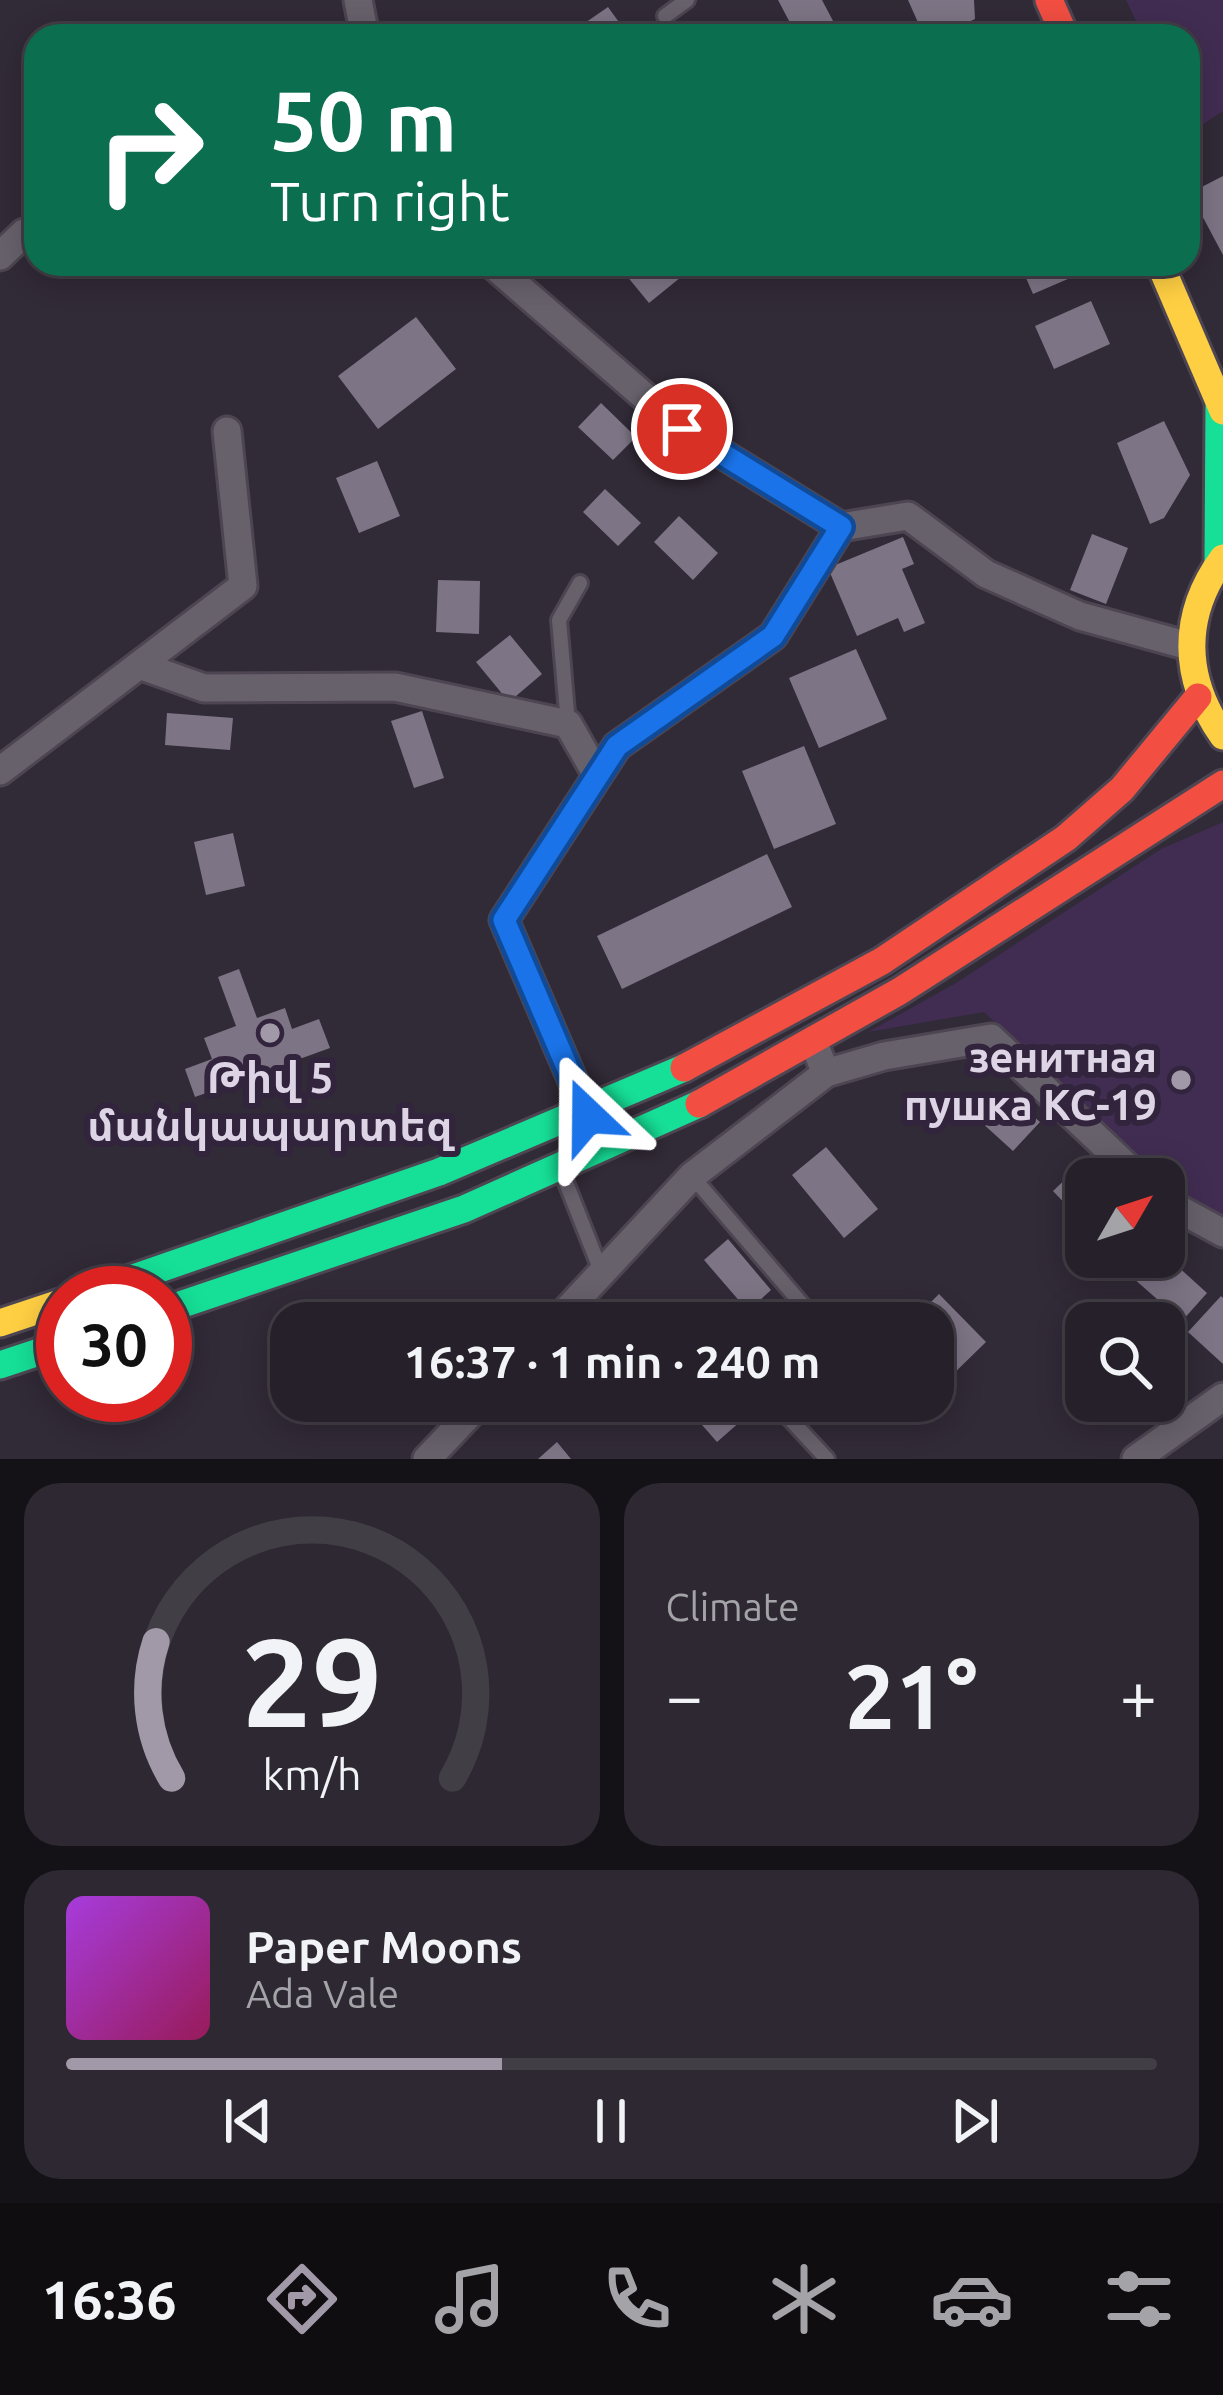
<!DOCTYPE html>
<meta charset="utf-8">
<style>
body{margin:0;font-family:Ubuntu,"Noto Sans Armenian",sans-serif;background:#2d2831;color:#f1f3f6;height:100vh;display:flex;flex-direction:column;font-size:45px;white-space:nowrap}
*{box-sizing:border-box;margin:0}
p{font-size:39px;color:#a3a3a8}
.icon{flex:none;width:66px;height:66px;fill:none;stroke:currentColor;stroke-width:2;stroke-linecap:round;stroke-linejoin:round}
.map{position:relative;height:1459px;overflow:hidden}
.sheet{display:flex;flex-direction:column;gap:24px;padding:24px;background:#141217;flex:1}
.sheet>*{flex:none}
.guide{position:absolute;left:24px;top:24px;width:1176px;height:252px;border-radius:36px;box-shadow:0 6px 30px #0003,0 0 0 3px #423e46;background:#0b6e4f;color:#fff;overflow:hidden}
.needle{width:78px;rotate:51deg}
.controls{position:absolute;left:1065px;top:1158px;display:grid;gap:24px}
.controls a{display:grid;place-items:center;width:120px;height:120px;border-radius:24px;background:#252029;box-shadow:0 6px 30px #0003,0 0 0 3px #423e46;font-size:60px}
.speed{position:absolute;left:36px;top:1266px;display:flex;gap:24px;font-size:60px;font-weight:700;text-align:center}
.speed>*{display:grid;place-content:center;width:156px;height:156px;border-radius:50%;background:#252029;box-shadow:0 6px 30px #0003,0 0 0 3px #423e46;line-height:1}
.speed .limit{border:18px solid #d22;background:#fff;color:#111}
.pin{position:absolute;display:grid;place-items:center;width:102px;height:102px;color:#fff;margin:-51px;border:6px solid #fff;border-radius:50%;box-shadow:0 3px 12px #0007}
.me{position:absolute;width:132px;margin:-66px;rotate:337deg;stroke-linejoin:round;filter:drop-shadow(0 0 9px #0008)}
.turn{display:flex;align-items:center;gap:42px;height:252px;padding:0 48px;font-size:54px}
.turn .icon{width:156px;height:156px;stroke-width:2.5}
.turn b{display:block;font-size:84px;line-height:102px}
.big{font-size:90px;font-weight:600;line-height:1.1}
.sheet .widget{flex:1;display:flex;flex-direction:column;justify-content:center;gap:18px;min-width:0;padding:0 42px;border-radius:36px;background:#2d2831}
.sheet .dial{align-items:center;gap:0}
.dial svg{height:312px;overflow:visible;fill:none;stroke:#423e46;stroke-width:7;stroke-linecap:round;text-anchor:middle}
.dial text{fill:#f1f3f6;stroke:none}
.song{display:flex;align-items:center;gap:36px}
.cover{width:144px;height:144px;border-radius:18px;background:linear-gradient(135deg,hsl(280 70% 55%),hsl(330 70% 35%))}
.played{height:12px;border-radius:6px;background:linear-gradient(90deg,#a198a8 40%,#423e46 40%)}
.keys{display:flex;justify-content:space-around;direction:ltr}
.heat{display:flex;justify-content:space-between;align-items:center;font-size:66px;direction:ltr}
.sheet .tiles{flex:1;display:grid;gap:24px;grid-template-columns:1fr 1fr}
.widget:last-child{grid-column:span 2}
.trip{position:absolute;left:270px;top:1302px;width:684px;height:120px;border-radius:36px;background:#252029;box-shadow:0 6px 30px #0003,0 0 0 3px #423e46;font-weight:600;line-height:120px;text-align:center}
.dock{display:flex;height:192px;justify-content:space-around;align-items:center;background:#0f0d10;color:#a3a3a8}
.dock .icon{width:84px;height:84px}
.dock .active{color:#a198a8}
.dock b{font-size:54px;color:#f1f3f6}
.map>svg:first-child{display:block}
</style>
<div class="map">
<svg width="1223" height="1459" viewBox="0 0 1223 1459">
<rect width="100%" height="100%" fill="#312a37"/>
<path fill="#412d52" d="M1126 0H1223V111L1189 134 1188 36H1143Z
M1223 822V1218L1185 1204 984 1012 868 1032 956 983 1161 849Z"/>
<path fill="#7d7485" d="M778 0H822L841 36H797Z
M908 0H974L975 19 939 36H924Z
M608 7 629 36H566Z
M1223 176V255L1190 193Z
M617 264H679L686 273 649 303Z
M1020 264H1089L1091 269 1033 294Z
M1091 301 1110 344 1054 369 1035 326Z
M416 317 456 369 378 429 338 376Z
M601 403 636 437 613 460 578 427Z
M1164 421 1190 475 1164 518 1150 524 1117 443Z
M377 461 400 516 359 533 336 478Z
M605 489 641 523 618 546 583 512Z
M679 516 718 553 693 580 654 542Z
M1092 534 1128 548 1106 604 1070 590Z
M903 537 914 564 902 569 925 623 904 632 898 618 857 636 828 568Z
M438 580 480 581 479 634 436 632Z
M510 635 542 674 509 702 476 662Z
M856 649 887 719 819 748 789 678Z
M422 711 444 778 414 788 391 721Z
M167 713 233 718 230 750 165 745Z
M804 746 836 824 774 849 742 771Z
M233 833 245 886 206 895 194 842Z
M767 854 792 907 622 989 597 936Z
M239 969 257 1018 285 1008 292 1029 319 1019 330 1048 195 1097 185 1069 212 1059 204 1038 236 1026 218 977Z
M1007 1093 1040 1122 1013 1151 981 1122Z
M826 1147 878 1209 844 1238 792 1175Z
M1075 1170 1086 1182V1226L1053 1191Z
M728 1239 771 1290 748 1311 704 1260Z
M1164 1254 1207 1293 1182 1321 1133 1278 1151 1257Z
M939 1294 986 1342 945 1382 933 1370V1323H910Z
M1221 1296 1223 1298V1364L1188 1332Z
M681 1401H723L741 1421 717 1442Z
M557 1442 571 1459H538Z"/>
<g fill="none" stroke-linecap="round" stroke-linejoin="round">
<defs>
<path id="lane" d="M665 16 687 0
M568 724 559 620 580 583
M563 1175 601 1271
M692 1176 806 1309 810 1323
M779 1401 777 1405 827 1459"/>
<path id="street" d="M358 0 365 36
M0 256 24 233
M492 264 682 429 841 527 908 516 986 574 1080 616 1189 646
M139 665 204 688 395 687 568 724 597 775
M0 771 243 586 227 431
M826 1073 884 1056 991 1038 1140 1179
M588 1116 504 920 617 746 773 636 841 527
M1164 1201 1223 1233
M555 1323 692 1176 826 1073 814 1044
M427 1459 482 1401
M1136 1459 1223 1397"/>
<path id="fast" d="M1218 563 1219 407
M90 1293 439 1172 684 1068
M165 1310 464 1209 699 1104
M0 1365 63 1344"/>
<path id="slow" d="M1160 264 1223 411
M1223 558C1181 615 1182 678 1223 736
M0 1323 63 1302"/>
<path id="jam" d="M1049 0 1065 36
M684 1068 882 961 1066 838 1122 789 1198 697
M699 1104 900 991 1223 784"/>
</defs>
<use href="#lane" stroke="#4d4652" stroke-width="20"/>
<use href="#street" stroke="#4d4652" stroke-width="33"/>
<use href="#fast" stroke="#4d4652" stroke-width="33"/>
<use href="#slow" stroke="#4d4652" stroke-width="33"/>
<use href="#jam" stroke="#4d4652" stroke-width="33"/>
<use href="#lane" stroke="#67616c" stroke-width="14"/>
<use href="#street" stroke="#67616c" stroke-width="27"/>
<use href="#fast" stroke="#16e098" stroke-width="27"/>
<use href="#slow" stroke="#ffcf43" stroke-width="27"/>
<use href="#jam" stroke="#f24e42" stroke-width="27"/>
</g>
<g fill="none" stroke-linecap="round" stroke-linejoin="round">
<defs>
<path id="route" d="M588 1116 504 920 617 746 773 636 841 527 682 429"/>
</defs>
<use href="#route" stroke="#114b97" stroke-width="30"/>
<use href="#route" stroke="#1a73e8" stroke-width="21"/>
</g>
<g fill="#a198a8" stroke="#32243d" stroke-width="4.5">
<circle cx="270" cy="1033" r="12"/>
<circle cx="1181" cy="1080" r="12"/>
</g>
<g text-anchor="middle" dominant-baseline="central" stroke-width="12" stroke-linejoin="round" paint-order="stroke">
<g font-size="42" font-weight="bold" fill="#ddd4e5" stroke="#32243d" text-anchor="end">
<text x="1157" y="1056">зенитная<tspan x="1157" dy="48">пушка КС-19</tspan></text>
<text x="270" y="1077" text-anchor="middle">Թիվ 5<tspan x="270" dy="48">մանկապարտեզ</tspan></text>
</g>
</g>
</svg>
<div class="controls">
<a><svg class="needle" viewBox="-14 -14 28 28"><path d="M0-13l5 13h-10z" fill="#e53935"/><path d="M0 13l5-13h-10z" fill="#a3a3a8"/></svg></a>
<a><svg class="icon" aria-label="search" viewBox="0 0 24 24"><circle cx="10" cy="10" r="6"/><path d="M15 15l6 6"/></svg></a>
</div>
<div class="speed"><div class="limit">30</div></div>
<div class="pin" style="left:682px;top:429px;background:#d93025"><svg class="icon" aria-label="arrive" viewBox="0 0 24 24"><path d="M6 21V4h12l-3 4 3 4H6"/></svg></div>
<svg class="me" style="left:588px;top:1116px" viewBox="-20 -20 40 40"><path d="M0-17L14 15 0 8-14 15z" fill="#1a73e8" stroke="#fff" stroke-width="4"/></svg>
<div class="trip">16:37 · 1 min · 240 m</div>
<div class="guide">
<div class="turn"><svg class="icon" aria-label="right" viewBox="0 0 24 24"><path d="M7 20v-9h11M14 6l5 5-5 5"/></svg><div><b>50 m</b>Turn right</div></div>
</div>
</div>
<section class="sheet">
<div class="tiles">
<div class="widget dial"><svg viewBox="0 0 100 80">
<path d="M14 69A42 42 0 1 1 86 69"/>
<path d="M14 69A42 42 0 0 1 10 34" stroke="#a198a8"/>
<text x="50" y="56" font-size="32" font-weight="700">29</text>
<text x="50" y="72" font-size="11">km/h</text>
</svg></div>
<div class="widget"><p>Climate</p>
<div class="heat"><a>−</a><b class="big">21°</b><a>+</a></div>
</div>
<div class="widget">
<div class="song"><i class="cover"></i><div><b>Paper Moons</b><p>Ada Vale</p></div></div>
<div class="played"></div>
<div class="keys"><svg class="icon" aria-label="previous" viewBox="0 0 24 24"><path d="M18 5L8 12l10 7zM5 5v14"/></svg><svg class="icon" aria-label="pause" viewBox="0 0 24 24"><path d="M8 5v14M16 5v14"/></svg><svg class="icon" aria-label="next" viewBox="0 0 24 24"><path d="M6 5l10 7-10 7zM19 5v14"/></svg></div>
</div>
</div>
</section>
<nav class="dock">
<b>16:36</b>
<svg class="icon active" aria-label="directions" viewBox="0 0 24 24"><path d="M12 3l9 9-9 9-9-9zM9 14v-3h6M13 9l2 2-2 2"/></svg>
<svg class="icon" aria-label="music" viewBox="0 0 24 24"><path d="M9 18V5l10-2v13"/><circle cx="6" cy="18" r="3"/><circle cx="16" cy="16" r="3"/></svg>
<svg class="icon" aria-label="phone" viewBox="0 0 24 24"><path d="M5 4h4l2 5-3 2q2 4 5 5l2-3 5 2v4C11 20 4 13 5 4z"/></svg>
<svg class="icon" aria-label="climate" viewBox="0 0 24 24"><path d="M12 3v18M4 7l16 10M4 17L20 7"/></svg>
<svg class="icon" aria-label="car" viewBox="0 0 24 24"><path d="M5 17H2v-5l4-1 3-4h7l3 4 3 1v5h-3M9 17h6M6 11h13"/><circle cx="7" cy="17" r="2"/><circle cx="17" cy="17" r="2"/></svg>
<svg class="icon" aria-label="filters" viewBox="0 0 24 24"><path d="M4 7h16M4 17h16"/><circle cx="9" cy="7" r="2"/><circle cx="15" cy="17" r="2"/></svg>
</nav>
